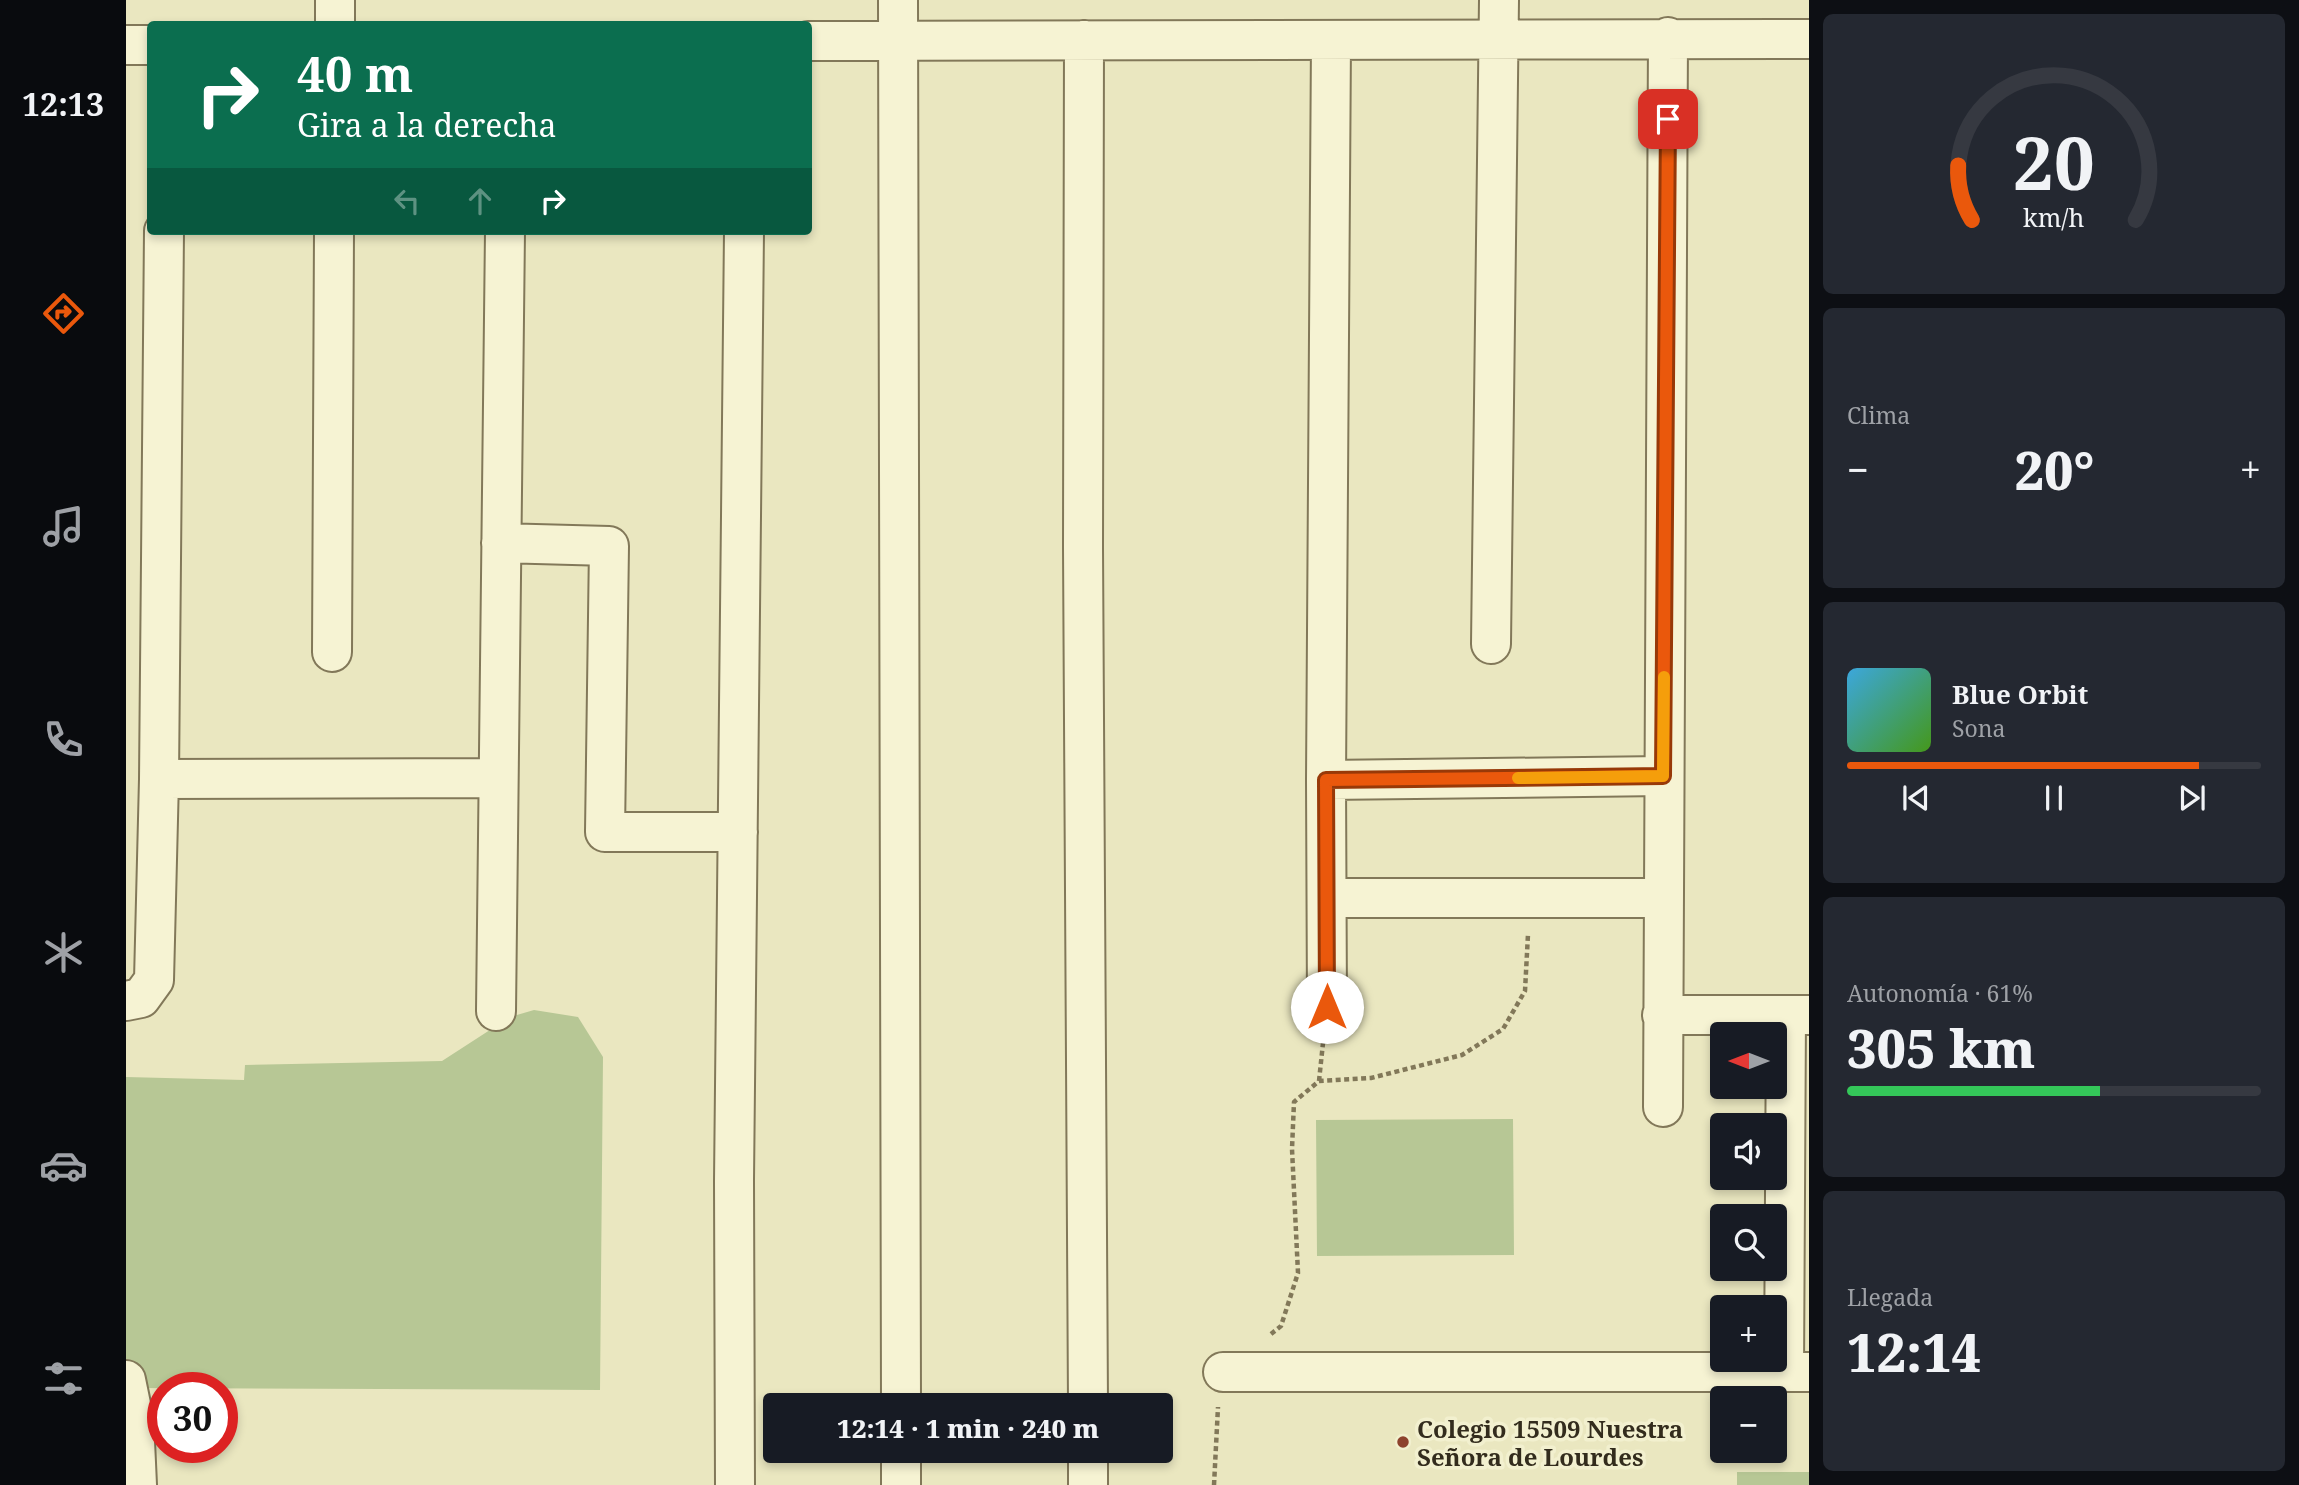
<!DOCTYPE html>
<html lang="es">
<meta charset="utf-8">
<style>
body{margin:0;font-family:"Noto Serif",serif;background:#242831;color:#f1f3f6;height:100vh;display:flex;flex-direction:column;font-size:26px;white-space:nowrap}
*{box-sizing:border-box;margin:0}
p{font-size:23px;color:#9ea1a6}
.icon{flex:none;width:38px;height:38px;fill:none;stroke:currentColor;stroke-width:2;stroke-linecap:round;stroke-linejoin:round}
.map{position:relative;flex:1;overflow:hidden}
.side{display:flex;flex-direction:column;gap:14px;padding:14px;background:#0d0f14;width:490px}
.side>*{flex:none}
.guide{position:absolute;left:21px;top:21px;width:665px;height:214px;border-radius:7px;box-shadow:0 4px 10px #0003;background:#0b6e4f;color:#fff;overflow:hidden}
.needle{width:46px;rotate:270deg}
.buttons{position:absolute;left:1584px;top:1022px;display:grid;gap:14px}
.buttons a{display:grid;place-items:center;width:77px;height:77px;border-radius:7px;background:#171b24;box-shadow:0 4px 10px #0003;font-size:35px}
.speed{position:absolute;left:21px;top:1372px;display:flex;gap:14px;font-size:35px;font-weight:700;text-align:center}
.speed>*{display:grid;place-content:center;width:91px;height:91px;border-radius:50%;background:#171b24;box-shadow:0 4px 10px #0003;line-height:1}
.speed .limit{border:10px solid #d22;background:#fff;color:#111}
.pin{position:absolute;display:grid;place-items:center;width:60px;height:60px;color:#fff;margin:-30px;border-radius:14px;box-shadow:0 4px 10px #0006}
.me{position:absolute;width:77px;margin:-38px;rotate:0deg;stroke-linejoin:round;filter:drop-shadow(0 0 5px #0008)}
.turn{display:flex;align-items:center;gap:24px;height:147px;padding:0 35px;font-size:32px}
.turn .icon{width:91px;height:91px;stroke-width:2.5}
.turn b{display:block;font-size:49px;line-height:60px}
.lanes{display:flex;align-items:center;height:66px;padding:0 35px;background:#0003;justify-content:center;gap:35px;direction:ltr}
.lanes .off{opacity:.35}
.big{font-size:52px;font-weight:800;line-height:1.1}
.side .card{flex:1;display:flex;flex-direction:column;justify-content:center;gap:10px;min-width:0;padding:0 24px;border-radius:10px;background:#242831}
.side .dial{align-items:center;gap:0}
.dial svg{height:182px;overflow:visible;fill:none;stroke:#363941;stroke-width:7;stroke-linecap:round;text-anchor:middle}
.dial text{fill:#f1f3f6;stroke:none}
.song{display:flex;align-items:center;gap:21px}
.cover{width:84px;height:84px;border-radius:10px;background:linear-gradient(135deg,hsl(200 70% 55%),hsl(100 70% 35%))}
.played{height:7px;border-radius:4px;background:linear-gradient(90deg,#ea580c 85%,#363941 85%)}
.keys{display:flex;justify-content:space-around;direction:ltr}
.heat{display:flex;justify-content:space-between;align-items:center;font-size:38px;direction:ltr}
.charge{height:10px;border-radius:5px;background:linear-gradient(90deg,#34c759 61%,#363941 0)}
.trip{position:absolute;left:637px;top:1393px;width:410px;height:70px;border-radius:7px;background:#171b24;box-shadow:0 4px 10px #0003;font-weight:800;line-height:70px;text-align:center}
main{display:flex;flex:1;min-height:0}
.dock{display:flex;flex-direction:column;width:126px;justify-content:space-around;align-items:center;background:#090b0e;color:#9ea1a6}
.dock .icon{width:49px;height:49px}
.dock .current{color:#ea580c}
.dock b{font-size:32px;color:#f1f3f6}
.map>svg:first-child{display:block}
</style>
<main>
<nav class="dock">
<b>12:13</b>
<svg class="icon current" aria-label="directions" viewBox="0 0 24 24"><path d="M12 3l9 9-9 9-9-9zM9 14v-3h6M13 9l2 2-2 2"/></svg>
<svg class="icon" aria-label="music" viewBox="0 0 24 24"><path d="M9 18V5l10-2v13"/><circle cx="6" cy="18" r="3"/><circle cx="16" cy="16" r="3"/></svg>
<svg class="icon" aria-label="phone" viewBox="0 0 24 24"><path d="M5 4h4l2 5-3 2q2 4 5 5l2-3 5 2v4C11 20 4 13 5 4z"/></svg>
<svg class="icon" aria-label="climate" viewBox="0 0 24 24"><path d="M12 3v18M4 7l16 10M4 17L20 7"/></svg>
<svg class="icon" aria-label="car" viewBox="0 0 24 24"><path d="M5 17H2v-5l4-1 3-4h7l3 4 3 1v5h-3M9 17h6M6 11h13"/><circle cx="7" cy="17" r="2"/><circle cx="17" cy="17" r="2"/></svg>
<svg class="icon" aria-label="filters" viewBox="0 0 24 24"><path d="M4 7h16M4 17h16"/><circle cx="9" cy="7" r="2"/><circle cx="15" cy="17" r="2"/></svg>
</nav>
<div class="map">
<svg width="1683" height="1485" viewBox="0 0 1683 1485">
<rect width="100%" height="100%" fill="#eae7c0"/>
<path fill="#b7c795" d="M408 1010 452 1017 477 1057 474 1390 0 1388V1077L118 1080 119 1065 316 1061 384 1017Z
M1387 1119 1388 1255 1191 1256 1190 1120Z
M1611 1472H1683V1485H1611Z"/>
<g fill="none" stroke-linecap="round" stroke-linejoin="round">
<defs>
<path id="minor" d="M209 0V24
M772 0 775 1405
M958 40 957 547 962 1405
M682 41 1683 39
M0 45H24
M375 543 483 546 479 832H612
M1365 644 1373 0
M206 652 208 231
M33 779 372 778
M1200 780 1537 776
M1201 898H1537
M0 1001 15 998 28 980 33 779 38 231
M1201 1007 1200 780 1205 40
M370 1011 379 231
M1536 1015H1683
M1537 1107 1542 37
M1097 1372H1683
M1658 1372 1660 1015
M0 1380 8 1419 11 1485
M775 1451V1485
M962 1451V1485
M609 1485 608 1181 618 231"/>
</defs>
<use href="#minor" stroke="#827859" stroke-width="42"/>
<path stroke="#827859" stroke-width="4.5" stroke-dasharray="5 3.5" stroke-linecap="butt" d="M1193 1081 1197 1043
M1145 1334 1155 1326 1172 1273 1166 1149 1168 1102 1193 1081 1245 1078 1336 1055 1377 1029 1399 991 1402 934
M1088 1485 1092 1407"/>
<use href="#minor" stroke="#f6f3d3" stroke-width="38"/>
</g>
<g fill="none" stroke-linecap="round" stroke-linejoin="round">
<defs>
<path id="route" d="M1201 1007 1200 780 1537 776 1542 119"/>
</defs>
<use href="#route" stroke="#983908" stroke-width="18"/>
<use href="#route" stroke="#ea580c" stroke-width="12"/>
<path stroke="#f59e0b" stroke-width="12" d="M1392 778 1537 776 1538 677"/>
</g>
<circle fill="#8d422d" stroke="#f2f0cf" stroke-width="2.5" cx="1277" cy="1442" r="7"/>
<g text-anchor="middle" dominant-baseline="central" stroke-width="7" stroke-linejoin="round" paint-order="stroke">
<g font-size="24" font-weight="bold" fill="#332c1d" stroke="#f2f0cf" text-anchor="start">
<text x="1291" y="1428">Colegio 15509 Nuestra<tspan x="1291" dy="28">Señora de Lourdes</tspan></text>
</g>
</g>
</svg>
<div class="buttons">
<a><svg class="needle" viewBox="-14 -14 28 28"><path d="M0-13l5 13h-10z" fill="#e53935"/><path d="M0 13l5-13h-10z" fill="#9ea1a6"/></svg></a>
<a><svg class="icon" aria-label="sound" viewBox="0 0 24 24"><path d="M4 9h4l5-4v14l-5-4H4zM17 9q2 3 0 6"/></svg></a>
<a><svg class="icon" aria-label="search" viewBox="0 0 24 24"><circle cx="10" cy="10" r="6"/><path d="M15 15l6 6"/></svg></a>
<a>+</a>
<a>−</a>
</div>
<div class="speed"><div class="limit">30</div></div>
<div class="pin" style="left:1542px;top:119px;background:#d93025"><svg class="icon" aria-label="arrive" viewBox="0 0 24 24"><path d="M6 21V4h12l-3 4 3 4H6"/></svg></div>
<svg class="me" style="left:1201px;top:1007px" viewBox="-20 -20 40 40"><circle r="19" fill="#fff"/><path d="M0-13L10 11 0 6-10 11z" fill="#ea580c"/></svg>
<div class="trip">12:14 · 1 min · 240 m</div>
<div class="guide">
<div class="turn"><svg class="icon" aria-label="right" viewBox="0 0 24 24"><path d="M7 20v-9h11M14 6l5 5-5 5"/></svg><div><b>40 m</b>Gira a la derecha</div></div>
<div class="lanes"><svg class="icon off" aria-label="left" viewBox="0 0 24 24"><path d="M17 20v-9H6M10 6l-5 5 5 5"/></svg><svg class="icon off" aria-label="ahead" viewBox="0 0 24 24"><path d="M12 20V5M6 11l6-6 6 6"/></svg><svg class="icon" aria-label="right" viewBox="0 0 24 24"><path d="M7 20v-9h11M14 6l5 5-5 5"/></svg></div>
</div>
</div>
<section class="side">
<div class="card dial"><svg viewBox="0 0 100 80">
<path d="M14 69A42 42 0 1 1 86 69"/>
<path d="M14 69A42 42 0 0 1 8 45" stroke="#ea580c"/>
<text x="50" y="56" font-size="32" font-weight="700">20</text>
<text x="50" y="72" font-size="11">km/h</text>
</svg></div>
<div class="card"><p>Clima</p>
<div class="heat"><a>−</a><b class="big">20°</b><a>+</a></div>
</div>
<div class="card">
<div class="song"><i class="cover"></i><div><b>Blue Orbit</b><p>Sona</p></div></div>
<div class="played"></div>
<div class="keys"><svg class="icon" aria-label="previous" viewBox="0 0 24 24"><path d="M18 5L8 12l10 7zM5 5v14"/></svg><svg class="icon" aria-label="pause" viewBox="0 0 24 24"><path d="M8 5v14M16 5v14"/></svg><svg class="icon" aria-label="next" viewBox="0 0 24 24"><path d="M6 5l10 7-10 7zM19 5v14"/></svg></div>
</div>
<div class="card"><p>Autonomía · 61%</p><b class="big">305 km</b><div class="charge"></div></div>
<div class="card"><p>Llegada</p><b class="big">12:14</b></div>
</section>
</main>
